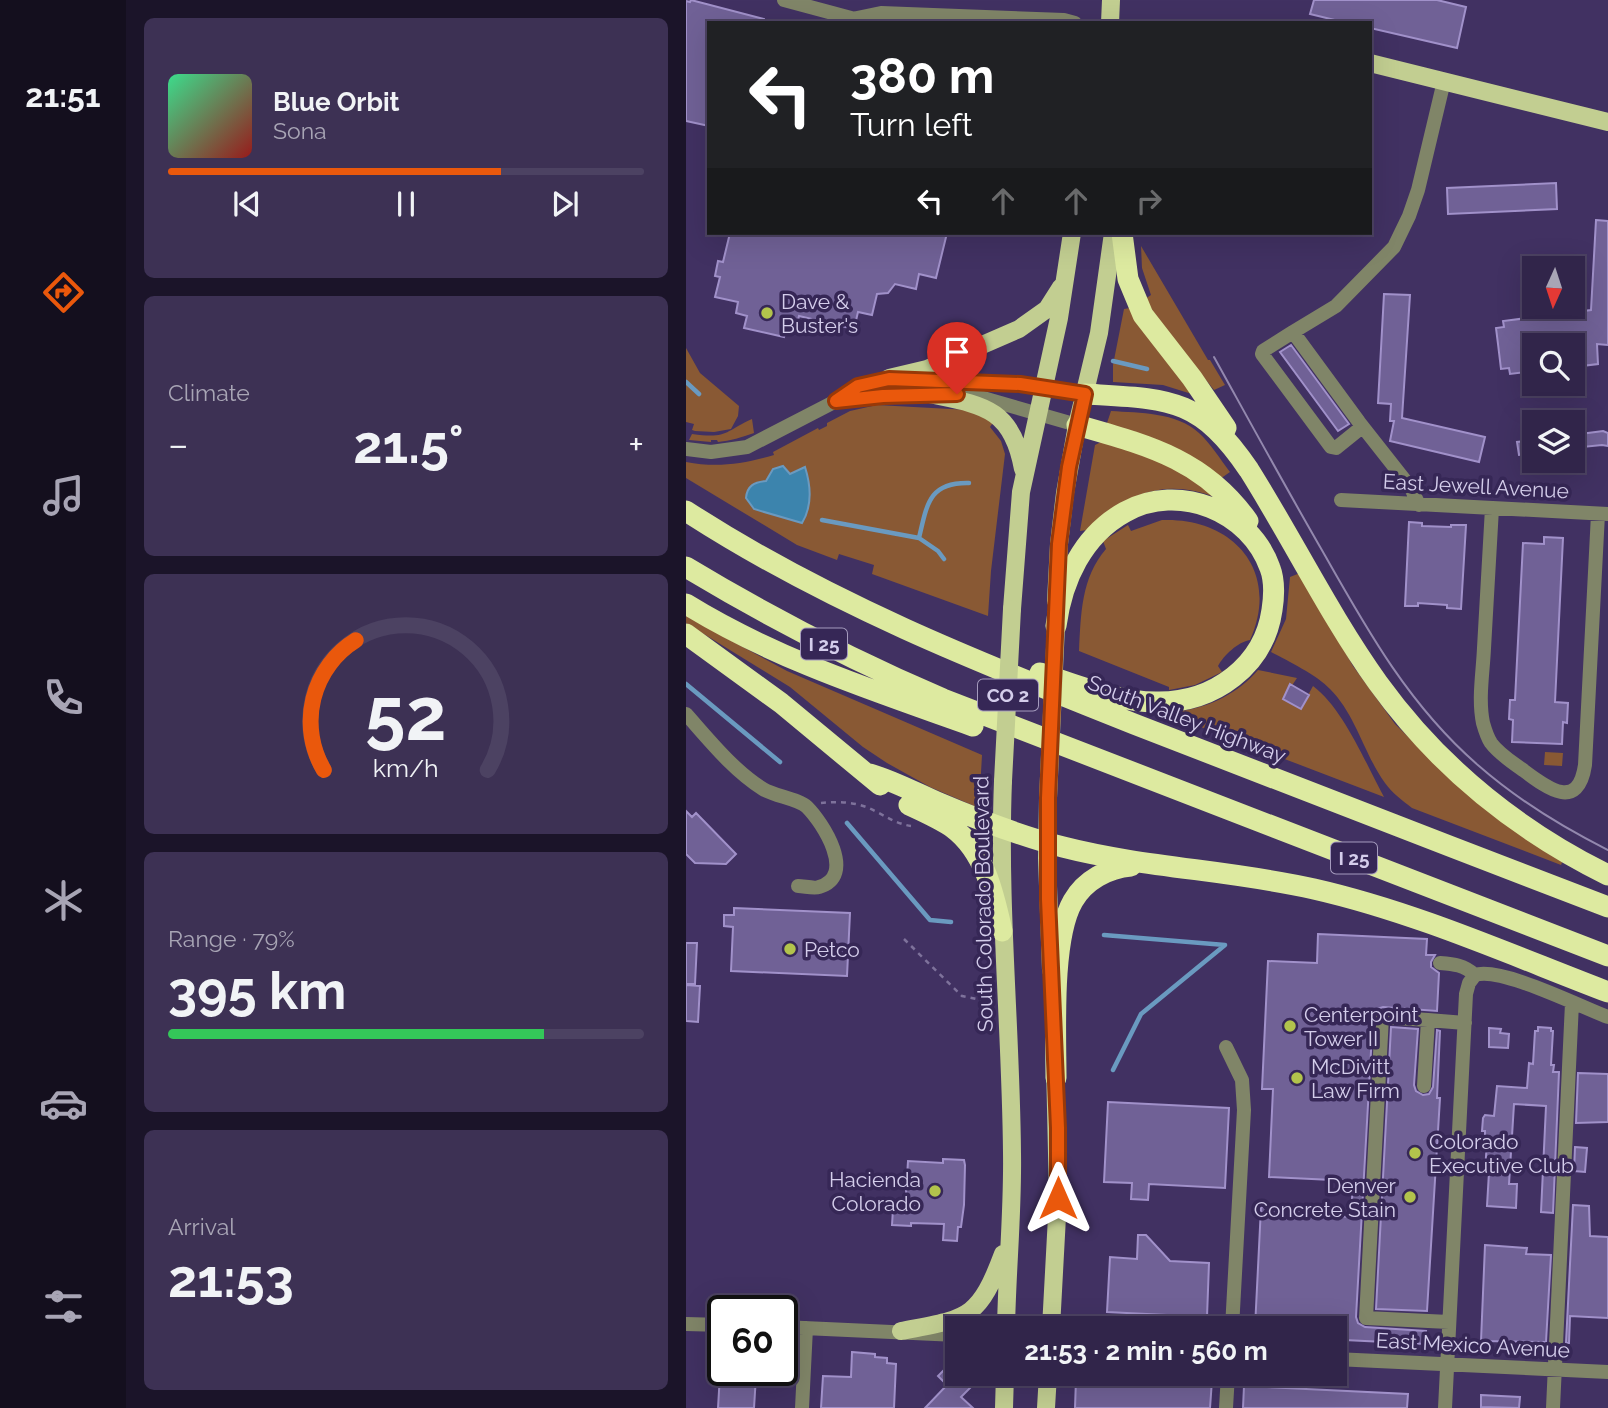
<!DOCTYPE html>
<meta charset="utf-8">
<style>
body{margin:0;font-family:Raleway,sans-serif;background:#3d3154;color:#f1f3f6;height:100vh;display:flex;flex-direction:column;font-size:26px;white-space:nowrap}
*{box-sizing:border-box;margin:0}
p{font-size:23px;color:#a8a5b5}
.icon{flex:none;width:38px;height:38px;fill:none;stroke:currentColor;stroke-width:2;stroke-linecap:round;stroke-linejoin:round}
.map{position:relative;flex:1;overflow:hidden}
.drawer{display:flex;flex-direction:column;gap:18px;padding:18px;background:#1b1429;width:560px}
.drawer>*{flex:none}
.banner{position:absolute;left:21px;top:21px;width:665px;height:214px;border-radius:0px;box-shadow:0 7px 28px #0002,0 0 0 2px #4c4262;background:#202124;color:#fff;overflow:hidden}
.needle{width:46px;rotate:183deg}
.tools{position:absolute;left:836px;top:256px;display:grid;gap:14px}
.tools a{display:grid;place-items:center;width:63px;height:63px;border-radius:0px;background:#31254a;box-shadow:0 7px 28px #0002,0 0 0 2px #4c4262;font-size:35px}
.speed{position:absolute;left:21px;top:1295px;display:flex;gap:14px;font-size:35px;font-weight:700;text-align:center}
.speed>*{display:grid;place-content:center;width:91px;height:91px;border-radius:50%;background:#31254a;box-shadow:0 7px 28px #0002,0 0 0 2px #4c4262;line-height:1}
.speed .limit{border:4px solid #111;border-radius:10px;background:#fff;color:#111}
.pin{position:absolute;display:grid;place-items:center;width:60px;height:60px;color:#fff;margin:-72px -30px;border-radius:50% 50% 50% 0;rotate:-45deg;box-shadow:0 0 7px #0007}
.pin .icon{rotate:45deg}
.me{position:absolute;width:77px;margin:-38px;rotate:0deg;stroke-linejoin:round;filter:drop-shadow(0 0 5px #0008)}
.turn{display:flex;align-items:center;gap:24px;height:147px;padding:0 28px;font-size:32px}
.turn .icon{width:91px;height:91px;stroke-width:2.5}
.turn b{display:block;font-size:49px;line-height:60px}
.lanes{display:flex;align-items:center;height:66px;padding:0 28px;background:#0003;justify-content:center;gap:35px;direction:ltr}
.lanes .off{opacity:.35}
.big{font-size:52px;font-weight:700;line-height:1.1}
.drawer .tile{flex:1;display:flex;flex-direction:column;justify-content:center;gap:10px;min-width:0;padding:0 24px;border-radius:10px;background:#3d3154}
.drawer .dial{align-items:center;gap:0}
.dial svg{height:182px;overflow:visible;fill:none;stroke:#4c4262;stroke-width:7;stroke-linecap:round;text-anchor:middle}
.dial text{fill:#f1f3f6;stroke:none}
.song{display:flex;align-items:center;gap:21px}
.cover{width:84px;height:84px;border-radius:10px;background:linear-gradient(135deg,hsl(150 70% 55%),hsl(0 70% 35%))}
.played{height:7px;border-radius:4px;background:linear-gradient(90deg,#ea580c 70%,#4c4262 70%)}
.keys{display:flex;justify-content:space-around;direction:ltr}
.heat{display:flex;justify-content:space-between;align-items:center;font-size:38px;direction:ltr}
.charge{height:10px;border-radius:5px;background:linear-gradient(90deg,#34c759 79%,#4c4262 0)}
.trip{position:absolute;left:259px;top:1316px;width:402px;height:70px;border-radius:0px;background:#31254a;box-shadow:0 7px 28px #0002,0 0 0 2px #4c4262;font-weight:700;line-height:70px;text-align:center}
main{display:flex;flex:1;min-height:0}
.tabs{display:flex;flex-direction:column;width:126px;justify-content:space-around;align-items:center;background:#140f1e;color:#a8a5b5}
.tabs .icon{width:49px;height:49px}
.tabs .current{color:#ea580c}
.tabs b{font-size:32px;color:#f1f3f6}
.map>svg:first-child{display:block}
</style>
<main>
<nav class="tabs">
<b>21:51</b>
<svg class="icon current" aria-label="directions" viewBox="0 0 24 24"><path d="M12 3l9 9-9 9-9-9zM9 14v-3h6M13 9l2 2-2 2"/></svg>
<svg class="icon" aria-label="music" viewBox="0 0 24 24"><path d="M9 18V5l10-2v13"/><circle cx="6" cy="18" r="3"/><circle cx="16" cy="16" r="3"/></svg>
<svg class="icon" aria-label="phone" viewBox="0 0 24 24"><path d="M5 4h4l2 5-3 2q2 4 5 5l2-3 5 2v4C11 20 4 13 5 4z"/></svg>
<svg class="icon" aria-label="climate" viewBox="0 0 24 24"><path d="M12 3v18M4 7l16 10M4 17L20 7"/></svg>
<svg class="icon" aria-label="car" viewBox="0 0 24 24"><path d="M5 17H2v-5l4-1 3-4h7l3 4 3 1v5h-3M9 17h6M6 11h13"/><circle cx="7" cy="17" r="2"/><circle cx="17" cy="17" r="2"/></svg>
<svg class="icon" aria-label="filters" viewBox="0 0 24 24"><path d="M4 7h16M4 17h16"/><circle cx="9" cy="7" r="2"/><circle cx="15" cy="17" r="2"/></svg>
</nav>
<section class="drawer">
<div class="tile">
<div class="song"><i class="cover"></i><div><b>Blue Orbit</b><p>Sona</p></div></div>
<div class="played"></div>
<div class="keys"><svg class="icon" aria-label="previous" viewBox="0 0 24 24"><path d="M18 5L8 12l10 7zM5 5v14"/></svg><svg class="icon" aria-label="pause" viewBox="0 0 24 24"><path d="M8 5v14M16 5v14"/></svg><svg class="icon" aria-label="next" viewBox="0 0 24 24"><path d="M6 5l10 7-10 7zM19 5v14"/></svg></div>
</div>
<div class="tile"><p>Climate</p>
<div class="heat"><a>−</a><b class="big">21.5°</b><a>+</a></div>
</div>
<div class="tile dial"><svg viewBox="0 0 100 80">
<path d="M14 69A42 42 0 1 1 86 69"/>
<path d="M14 69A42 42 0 0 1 28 12" stroke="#ea580c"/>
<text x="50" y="56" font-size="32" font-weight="700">52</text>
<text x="50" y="72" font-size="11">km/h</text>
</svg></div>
<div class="tile"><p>Range · 79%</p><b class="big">395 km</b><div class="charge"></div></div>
<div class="tile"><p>Arrival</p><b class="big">21:53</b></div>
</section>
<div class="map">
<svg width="922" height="1408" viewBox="0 0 922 1408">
<rect width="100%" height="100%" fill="#413162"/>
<path fill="#895934" d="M455 246 522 360H524L539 385 528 390 475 324 459 299 465 295 456 268Z
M444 308 509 395 477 385 427 382V365L438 309Z
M0 348 14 373 53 406 52 416 45 429 28 432 9 431 6 430 8 424 0 422V384L12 396 14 395 0 381Z
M191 405 283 410 308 421 304 427 315 441 319 454 305 571 302 616 186 574 188 565 153 554 151 560 111 545 0 478V462C31 468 58 464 88 455L87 452 132 428 133 430 141 426V423L164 411Z
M425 411C454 413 490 412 513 433 525 444 534 459 544 472L534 479 420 426Z
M66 419 68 433C56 437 44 441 32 442L31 440H25V442L3 440 6 434C41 439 38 432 66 419Z
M415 442 442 450 493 469 531 498C478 477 440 494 401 530L394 531 409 445Z
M476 520C547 517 595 571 564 640 552 642 538 655 532 666L536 672 509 685 483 690V687L393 651C395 614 395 578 420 549L417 541 442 525 445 531Z
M614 573 667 666 709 724 751 765 877 860 875 865 726 808C716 800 706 793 699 783 678 754 670 715 644 689 631 675 602 661 585 652L600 619 604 577Z
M0 616 101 671 296 755 293 808 244 787 201 763 177 747 104 687 0 623Z
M572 670 611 678 597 699 615 708 627 686C657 708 680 764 698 797L494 719 496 711C526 706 552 693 572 670Z
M859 752 877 753 876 766 858 765Z"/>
<path fill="#3c84ad" stroke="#6a9ac0" stroke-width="2" d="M97 466 104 474 119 467C125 486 127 505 116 523L68 509 60 498C61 486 68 482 80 481L87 469Z"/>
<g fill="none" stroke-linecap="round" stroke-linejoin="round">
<path stroke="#6a9ac0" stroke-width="4.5" d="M427 361 461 369
M0 382 13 394
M136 520 233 538 252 551 258 559
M233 538C241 504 243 482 283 483
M0 684 94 762
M161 823 244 920 265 922
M418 935 539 945 455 1014 427 1070"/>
</g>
<path fill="#706196" stroke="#a191ca" stroke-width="2" d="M5 0 78 19V23H23V126L0 121V1L4 2Z
M628 0H751L780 7 771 48 684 28V23H661L624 14Z
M870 183 871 209 762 214 761 188Z
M910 220 922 221V345L911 344 912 364 887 367V345H849V371L824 374 823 368 815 369 812 344 810 328 818 327 817 321 905 310Z
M44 233H261L250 278 233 274 230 289 209 284 202 293 191 294 186 315 172 312 168 329 113 316 110 328 101 326 98 337 58 328 61 316 50 313 52 302 29 297 34 277 29 276 32 261 37 262Z
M698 294 724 295 716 418 799 437 793 462 704 441 708 421H704L705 404 692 403Z
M605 345 663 424 652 431 594 352Z
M917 431 922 433V446L916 445 887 448V435Z
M849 440V453L833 455 831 442Z
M723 522 736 523V526L765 527V525H780L775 609 761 608V605L732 603V606H719Z
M858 537 877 538 869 702 882 703 881 723 877 722 876 744 826 742 827 720 823 719 824 700H829L837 543 858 544Z
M604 684 623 695 615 709 597 699Z
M0 811 6 817 10 813 50 854 40 864 9 863 0 854Z
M48 908 164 913 161 976 45 971 47 927 38 926V915H48Z
M632 934 741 939 740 955H749L745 962V967L753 973 751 1011 697 1007 691 1009 687 1016 670 1317 672 1323 679 1327 740 1331 739 1344 659 1340 660 1318 610 1315 609 1328H569L575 1207 629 1210 628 1215 665 1217 667 1181 583 1177 587 1089H576L582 961 631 963Z
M0 943H11L9 984H0Z
M0 985 14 986 12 1022 0 1021Z
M705 1027 732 1029 728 1085 730 1091 737 1095 743 1094 747 1087 751 1030 754 1031 751 1098H754L741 1311 690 1309Z
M852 1027 865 1028V1031H867L865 1065H868L867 1072H873L867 1213 855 1212 860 1106 828 1104 823 1184H831L830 1208 801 1206 803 1172H799L801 1141H799V1131H796L797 1118 799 1115 808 1116 811 1086 841 1088 843 1063 847 1064 849 1031H852Z
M803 1028 815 1029 814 1033 823 1034 822 1048 803 1047Z
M892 1073 922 1074V1122L890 1123Z
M422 1102 543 1108 539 1188 463 1184 462 1200 445 1199 446 1183 418 1182Z
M889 1147 901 1148 899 1172 888 1171Z
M257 1159 278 1160 279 1165 278 1205 275 1227H272L271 1241 257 1240 258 1224 225 1223V1226L206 1225 207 1209 219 1210 222 1161 257 1163Z
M887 1205 903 1206 904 1236 922 1237V1318L884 1316 883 1343H880Z
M452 1235H460L484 1261 523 1263 521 1317 421 1312 424 1257 451 1259Z
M799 1245 841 1248 840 1254 865 1255 860 1342 795 1341Z
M166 1352 189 1354V1357L201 1358V1363L210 1364 208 1408H135L137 1376 165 1377Z
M264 1364 286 1386 275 1397 287 1408H239L261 1385 252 1376Z
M34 1374 70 1376 68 1408H32Z
M397 1374 526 1380 524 1408H389L390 1379 397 1380Z
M558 1386 722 1394 721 1408H557Z
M795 1395 834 1397 833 1408 795 1407Z"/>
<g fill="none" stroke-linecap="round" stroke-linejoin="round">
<path stroke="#7e729b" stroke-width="2.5" stroke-dasharray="5 5" stroke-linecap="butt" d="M135 803C153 801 173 802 189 811 201 817 211 824 225 826
M218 939 276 996 296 1000"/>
<path stroke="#808568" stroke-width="14" d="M98 0 180 22
M171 18 195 13 378 20 389 23
M607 332 577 351 576 354 645 447 650 448 676 427
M274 394 297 398 391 425
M150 401 197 396 251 394
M0 449 25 452 61 447 150 401 172 385 203 378 334 384 399 394
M655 500 922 514
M733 505 725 488 673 422 607 332 650 306 708 247 723 216 732 190 758 81
M806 508C803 555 801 601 798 648 797 672 792 699 797 723 799 730 801 737 805 743 813 754 826 762 837 770 861 788 892 812 899 765L912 514
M0 714C23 740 47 770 77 789 88 796 113 799 121 807 137 823 171 876 133 887 128 889 118 886 112 886
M754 963C768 964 778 965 789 975
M789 975C814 966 895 1007 922 1017
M742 1020 779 1023
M540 1047 556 1080 558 1110 546 1328
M738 1086 742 1020 696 1017 680 1318 763 1322
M0 1324 37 1325
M96 1327 271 1335
M649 1359 922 1372
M116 1408 120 1328
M540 1408 542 1374
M759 1408 780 994 783 983 789 975
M867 1408 886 1003"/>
<path stroke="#c2ce91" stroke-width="18" d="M424 23 425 0
M684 63 922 122
M203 378 241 369 333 329 361 309 375 287
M243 394C296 405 326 407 337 469
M370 601 373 544 379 493 391 425 413 333 427 233
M326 609 335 492 373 318 386 233
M317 781C312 906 325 1029 326 1153 327 1211 321 1270 320 1328
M362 798 361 858 365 970
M365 1328 372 1198 369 1064
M215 1331C281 1318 292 1321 317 1254
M318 1408 319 1374
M360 1408 362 1374"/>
<path stroke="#ddeaa0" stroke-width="21" d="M436 233 442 279 457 315 506 378 540 428
M399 394C482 399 513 396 563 470 607 540 644 616 692 683 752 766 831 830 922 875
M391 425C461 445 518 459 562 521
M0 511C140 602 294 663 448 724 606 786 764 846 922 907
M0 567C83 617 168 661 257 699L922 956
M0 604C89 659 189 691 287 726
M0 634 95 703 194 785
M354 673C390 685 435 703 473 702 528 702 578 666 586 610 588 597 589 581 584 568 564 511 493 482 439 512 397 535 376 580 370 626
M184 774C208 781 230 793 253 803 293 820 335 836 377 847 459 868 545 870 628 889 729 912 825 955 922 992
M223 805C238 812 254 819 267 828 299 852 308 895 316 931
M370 1078C370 1033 365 939 387 901 399 880 422 868 445 866"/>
<path stroke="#9388ae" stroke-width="2" d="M528 357C564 422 600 488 637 552 681 630 724 707 793 766 832 800 876 827 922 850"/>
<path stroke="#c2ce91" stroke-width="18" d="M317 781 326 609
M362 798 370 626"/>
</g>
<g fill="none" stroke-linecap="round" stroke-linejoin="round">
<defs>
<path id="route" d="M271 394 197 396 150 401 172 386 203 379 334 384 399 394 383 467 373 544 362 798V899L372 1128V1198"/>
</defs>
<use href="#route" stroke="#983908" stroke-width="18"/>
<use href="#route" stroke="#ea580c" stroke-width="12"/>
</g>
<g fill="#b2c34c" stroke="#362756" stroke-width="2.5">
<circle cx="81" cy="313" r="7"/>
<circle cx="104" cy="949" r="7"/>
<circle cx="604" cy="1026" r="7"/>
<circle cx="611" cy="1078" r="7"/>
<circle cx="729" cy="1153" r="7"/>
<circle cx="249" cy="1191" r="7"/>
<circle cx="724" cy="1197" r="7"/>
</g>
<g text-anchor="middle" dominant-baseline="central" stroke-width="7" stroke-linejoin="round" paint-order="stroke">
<g fill="#362756" stroke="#a59bbe" stroke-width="2">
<rect x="115" y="628.5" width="46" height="31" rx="5"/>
<rect x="292" y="679.5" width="60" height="31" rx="5"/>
<rect x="645" y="842.5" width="46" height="31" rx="5"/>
</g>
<g font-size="19" font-weight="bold" fill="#d4cdeb">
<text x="138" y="644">I 25</text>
<text x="322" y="695">CO 2</text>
<text x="668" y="858">I 25</text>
</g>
<g font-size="21" fill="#d4cdeb" stroke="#362756" text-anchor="start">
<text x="95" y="301">Dave &amp;<tspan x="95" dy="24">Buster's</tspan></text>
<text x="118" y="949">Petco</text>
<text x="618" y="1014">Centerpoint<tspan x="618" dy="24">Tower II</tspan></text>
<text x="625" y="1066">McDivitt<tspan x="625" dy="24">Law Firm</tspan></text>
<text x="743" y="1141">Colorado<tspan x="743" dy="24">Executive Club</tspan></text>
<text x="235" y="1179" text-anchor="end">Hacienda<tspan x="235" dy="24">Colorado</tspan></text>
<text x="710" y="1185" text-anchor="end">Denver<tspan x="710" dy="24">Concrete Stain</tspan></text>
</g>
<g font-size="21" fill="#d4cdeb" stroke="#362756">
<text transform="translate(790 486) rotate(3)">East Jewell Avenue</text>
<text transform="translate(501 719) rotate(21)">South Valley Highway</text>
<text transform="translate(297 904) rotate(-91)">South Colorado Boulevard</text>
<text transform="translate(787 1345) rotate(3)">East Mexico Avenue</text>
</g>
</g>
</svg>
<div class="tools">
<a><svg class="needle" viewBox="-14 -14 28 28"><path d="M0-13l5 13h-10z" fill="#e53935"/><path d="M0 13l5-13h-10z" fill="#a8a5b5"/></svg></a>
<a><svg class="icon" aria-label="search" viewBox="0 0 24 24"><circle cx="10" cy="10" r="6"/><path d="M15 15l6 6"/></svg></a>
<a><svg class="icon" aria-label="layers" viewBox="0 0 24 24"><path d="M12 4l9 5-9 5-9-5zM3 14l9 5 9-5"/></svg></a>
</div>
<div class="speed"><div class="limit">60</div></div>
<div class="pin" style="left:271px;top:394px;background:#d93025"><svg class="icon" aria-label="arrive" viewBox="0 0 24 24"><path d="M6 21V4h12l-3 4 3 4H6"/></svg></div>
<svg class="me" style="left:372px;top:1198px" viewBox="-20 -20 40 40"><path d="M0-17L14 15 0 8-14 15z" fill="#ea580c" stroke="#fff" stroke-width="4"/></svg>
<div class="trip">21:53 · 2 min · 560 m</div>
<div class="banner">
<div class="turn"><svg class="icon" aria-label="left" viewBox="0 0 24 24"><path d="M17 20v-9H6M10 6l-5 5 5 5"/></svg><div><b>380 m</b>Turn left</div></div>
<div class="lanes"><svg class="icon" aria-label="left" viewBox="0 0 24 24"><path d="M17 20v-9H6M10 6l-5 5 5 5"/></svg><svg class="icon off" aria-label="ahead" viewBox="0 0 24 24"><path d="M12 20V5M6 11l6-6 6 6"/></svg><svg class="icon off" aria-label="ahead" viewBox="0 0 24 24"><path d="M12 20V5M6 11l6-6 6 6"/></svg><svg class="icon off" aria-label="right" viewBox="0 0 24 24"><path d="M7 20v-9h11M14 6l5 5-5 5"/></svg></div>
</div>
</div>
</main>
